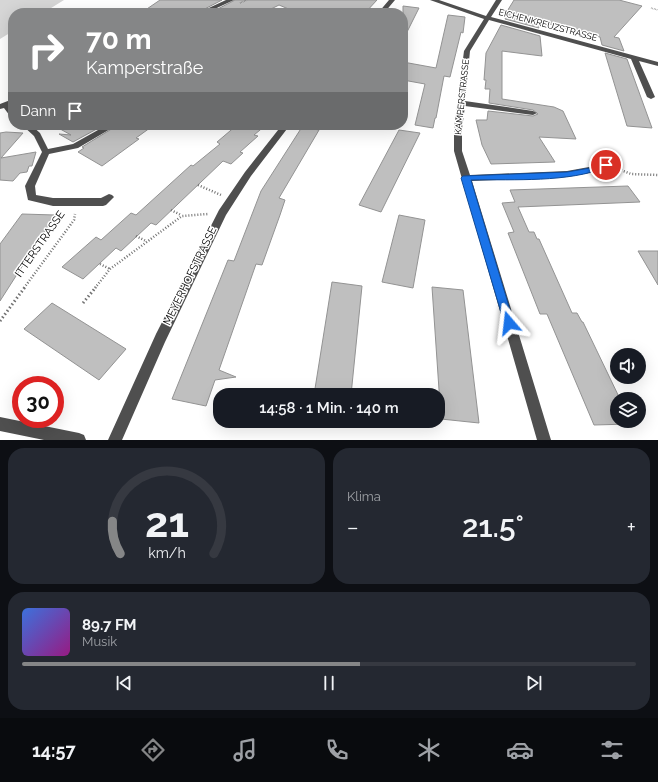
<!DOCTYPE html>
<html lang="de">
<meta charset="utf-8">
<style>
body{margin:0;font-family:Raleway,sans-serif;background:#242831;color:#f1f3f6;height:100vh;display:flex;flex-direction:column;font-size:15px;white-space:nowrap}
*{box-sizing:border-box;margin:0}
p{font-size:13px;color:#9ea1a6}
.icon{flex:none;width:22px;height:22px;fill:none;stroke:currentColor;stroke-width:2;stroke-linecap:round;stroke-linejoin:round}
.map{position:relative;height:440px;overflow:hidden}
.details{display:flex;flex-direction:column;gap:8px;padding:8px;background:#0d0f14;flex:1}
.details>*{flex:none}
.hud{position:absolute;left:8px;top:8px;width:400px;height:122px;border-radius:16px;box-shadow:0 4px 16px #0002;background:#858687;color:#fff;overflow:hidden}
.tools{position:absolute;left:610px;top:348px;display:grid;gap:8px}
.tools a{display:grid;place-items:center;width:36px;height:36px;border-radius:50%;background:#171b24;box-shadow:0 4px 16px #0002;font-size:20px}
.speed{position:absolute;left:12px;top:376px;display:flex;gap:8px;font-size:20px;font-weight:700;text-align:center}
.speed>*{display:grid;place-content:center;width:52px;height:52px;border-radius:50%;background:#171b24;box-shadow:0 4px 16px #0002;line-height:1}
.speed .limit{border:6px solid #d22;background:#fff;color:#111}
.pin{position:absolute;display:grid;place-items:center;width:34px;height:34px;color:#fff;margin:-17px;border:2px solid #fff;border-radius:50%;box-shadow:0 1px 4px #0007}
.me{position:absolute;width:44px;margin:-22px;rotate:343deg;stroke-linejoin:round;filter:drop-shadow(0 0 3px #0008)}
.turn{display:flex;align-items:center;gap:14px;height:84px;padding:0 12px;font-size:18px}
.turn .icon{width:52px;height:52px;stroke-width:2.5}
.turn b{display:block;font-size:28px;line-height:34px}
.then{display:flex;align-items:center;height:38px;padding:0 12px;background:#0003;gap:8px;font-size:15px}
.big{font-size:30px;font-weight:600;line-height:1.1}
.details .widget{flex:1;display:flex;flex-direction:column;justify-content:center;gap:6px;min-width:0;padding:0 14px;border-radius:16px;background:#242831}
.details .dial{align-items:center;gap:0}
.dial svg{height:104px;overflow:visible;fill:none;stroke:#363941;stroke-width:7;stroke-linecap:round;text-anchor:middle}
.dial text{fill:#f1f3f6;stroke:none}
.song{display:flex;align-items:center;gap:12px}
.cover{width:48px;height:48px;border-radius:6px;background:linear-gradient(135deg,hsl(220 70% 55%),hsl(310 70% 35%))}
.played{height:4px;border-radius:2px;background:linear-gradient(90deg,#858687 55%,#363941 55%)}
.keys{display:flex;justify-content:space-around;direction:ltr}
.heat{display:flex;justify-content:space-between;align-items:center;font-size:22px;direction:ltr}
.details .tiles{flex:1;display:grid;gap:8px;grid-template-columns:1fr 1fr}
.widget:last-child{grid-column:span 2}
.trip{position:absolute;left:213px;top:388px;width:232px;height:40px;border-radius:16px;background:#171b24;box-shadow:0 4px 16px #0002;font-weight:600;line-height:40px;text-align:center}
.dock{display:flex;height:64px;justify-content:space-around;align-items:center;background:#090b0e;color:#9ea1a6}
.dock .icon{width:28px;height:28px}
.dock .selected{color:#858687}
.dock b{font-size:18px;color:#f1f3f6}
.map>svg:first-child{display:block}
</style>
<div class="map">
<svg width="658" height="440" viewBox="0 0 658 440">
<rect width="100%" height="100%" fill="#fff"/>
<path fill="#d6d6d6" d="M0 0H64L43 13H13V31L0 39Z"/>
<path fill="#bfbfbf" stroke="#939393" d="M160 0H222L197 13H141Z
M235 0H377L365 13H298L279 5 263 13H210Z
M514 0H619L642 6 614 37 619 38 624 51 602 45 600 37 538 21 539 28 505 19 508 14 506 13Z
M403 6 419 8 403 40Z
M448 15 465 17 463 33 461 32 450 77 444 76 436 118H435L433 128 415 125 425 84 403 80V62L436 68Z
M501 25 540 36 542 56 502 51V99L554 107 563 111 576 139 539 137 555 162 491 164 482 145 476 120H487L488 111 533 116 538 114 533 110 489 103 490 89H485L486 80H484L486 53Z
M605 53 627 59 652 128 627 126Z
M53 125H104L73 142 59 134 71 135Z
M118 125H154L136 138 139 139 102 166 78 152 84 148 82 147Z
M237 125H266L254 135 258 136 240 152 243 153 231 164 223 161 156 225 151 223 121 251 116 248 83 279 62 267 96 237 101 240 131 213 136 215 191 165 193 166 220 144 217 142Z
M302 127 319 130 279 198 285 200 280 215 262 265 256 264 219 370 236 377 215 380 206 406 172 399 228 260 234 261 261 191Z
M399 130 420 133 381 212 359 205Z
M6 132 23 133 1 158 36 152 32 166H29L27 172 20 173 13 181 0 180V133Z
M628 186 640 202 518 207 529 232H534L537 239H539L572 313H577L582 322H583L620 399H617V421H628L630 424 594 425 547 314H540L508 233 514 232 502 203 515 202 510 190Z
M22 214 55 215 0 301V244Z
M399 215 425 220 413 288 382 282Z
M638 251H658V285Z
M332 282 362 286 351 395H314Z
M432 287 463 290 479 423 441 419Z
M52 303 126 349 99 380 24 329Z"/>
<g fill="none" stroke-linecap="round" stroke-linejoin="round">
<path stroke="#717171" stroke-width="1.5" stroke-dasharray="0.5 1" stroke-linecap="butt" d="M240 3 247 0
M651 8 658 10"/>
<path stroke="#717171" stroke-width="2.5" stroke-dasharray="1 2" stroke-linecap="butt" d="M621 170 631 174 658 175
M198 185 221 195
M171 210 181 215
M136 236 146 241
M100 264 110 269
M24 288 74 220 75 214
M95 288 110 269 182 216 208 214"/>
<path stroke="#717171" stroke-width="3" stroke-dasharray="1.5 2.5" stroke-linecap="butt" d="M83 303 96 287
M0 321 25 287"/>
<path fill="#4f4f4f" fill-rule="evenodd" d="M226 0H234L206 13H198Z
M389 0H395L384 13H378Z
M430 0H439L486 16 496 0H502L491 17 658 62V66L639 61 655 97 651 99 647 97 631 59 489 20 470 51 465 101 533 111 537 113 533 115 465 106 462 129V151L470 175 567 171 589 167 616 157 620 160 619 162 594 172 567 177 472 181 551 440H537L454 151V129L464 51 484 19Z
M13 99V104L10 105 13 109V116H10L4 108 0 109V104Z
M22 125H31L40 133 48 149 73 144 107 125H117L78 148 49 154 35 186 36 195 53 198H101L109 194 112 195 114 197 106 205 103 206H53L28 200 25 186 42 152 34 136Z
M282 125H290L251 176 226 215 165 342 122 440H108L156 334 219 210 245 172Z
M0 417 79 433 84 435 86 440H44L0 431Z"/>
</g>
<path fill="#1a73e8" stroke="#114b97" d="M606 162 610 165 608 167C566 183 516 179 471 180L514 323 512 326 509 328 505 326 461 178 463 176 567 172 590 168Z"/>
<g text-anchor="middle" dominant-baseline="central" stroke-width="3" stroke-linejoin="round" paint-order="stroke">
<g font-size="9" fill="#000" stroke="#fff">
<text transform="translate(548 25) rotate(15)">EICHENKREUZSTRASSE</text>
<text transform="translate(462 97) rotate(-84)">KAMPERSTRASSE</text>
</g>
<g font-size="11" fill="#000" stroke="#fff">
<text transform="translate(40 244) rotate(-55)">ITTERSTRASSE</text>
<text transform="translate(190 276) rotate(-64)">MEYERHOFSTRASSE</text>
</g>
</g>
</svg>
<div class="tools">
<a><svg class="icon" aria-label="sound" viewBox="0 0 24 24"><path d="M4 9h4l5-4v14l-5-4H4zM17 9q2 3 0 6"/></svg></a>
<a><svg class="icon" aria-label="layers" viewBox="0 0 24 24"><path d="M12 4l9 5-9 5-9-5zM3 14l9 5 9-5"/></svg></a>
</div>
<div class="speed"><div class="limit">30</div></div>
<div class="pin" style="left:606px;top:165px;background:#d93025"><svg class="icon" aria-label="arrive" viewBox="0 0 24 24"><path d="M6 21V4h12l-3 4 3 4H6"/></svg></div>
<svg class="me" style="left:509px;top:323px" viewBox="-20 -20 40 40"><path d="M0-17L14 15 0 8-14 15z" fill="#1a73e8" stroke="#fff" stroke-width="4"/></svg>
<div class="trip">14:58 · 1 Min. · 140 m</div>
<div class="hud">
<div class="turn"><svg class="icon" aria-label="right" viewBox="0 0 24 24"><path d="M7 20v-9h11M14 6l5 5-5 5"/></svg><div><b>70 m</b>Kamperstraße</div></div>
<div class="then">Dann<svg class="icon" aria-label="arrive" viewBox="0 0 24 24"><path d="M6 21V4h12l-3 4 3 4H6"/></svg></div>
</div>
</div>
<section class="details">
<div class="tiles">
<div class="widget dial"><svg viewBox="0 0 100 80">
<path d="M14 69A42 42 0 1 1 86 69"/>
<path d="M14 69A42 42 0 0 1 8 44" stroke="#858687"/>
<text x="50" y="56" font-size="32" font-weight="700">21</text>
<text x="50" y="72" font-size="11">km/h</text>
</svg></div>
<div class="widget"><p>Klima</p>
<div class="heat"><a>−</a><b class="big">21.5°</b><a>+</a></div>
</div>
<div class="widget">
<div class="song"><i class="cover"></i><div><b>89.7 FM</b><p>Musik</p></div></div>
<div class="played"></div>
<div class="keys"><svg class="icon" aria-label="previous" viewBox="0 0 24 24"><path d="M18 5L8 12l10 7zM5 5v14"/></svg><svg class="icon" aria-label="pause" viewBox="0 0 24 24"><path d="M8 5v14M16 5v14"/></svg><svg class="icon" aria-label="next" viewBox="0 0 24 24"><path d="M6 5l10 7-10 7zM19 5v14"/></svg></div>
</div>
</div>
</section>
<nav class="dock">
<b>14:57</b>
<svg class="icon selected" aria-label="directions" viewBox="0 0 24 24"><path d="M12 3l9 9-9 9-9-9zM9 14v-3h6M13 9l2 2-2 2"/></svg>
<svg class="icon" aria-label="music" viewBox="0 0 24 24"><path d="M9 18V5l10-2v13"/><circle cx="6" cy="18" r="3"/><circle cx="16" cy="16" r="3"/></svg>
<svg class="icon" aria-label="phone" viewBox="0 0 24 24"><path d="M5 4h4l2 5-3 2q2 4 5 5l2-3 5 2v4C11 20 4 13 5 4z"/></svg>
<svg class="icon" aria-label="climate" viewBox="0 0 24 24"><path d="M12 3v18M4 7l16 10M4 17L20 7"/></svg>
<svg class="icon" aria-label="car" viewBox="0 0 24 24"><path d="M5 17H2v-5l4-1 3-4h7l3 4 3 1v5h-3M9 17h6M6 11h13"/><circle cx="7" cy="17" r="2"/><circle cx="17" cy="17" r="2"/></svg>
<svg class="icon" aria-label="filters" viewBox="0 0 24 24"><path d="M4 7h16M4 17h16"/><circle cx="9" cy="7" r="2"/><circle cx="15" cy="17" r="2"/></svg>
</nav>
